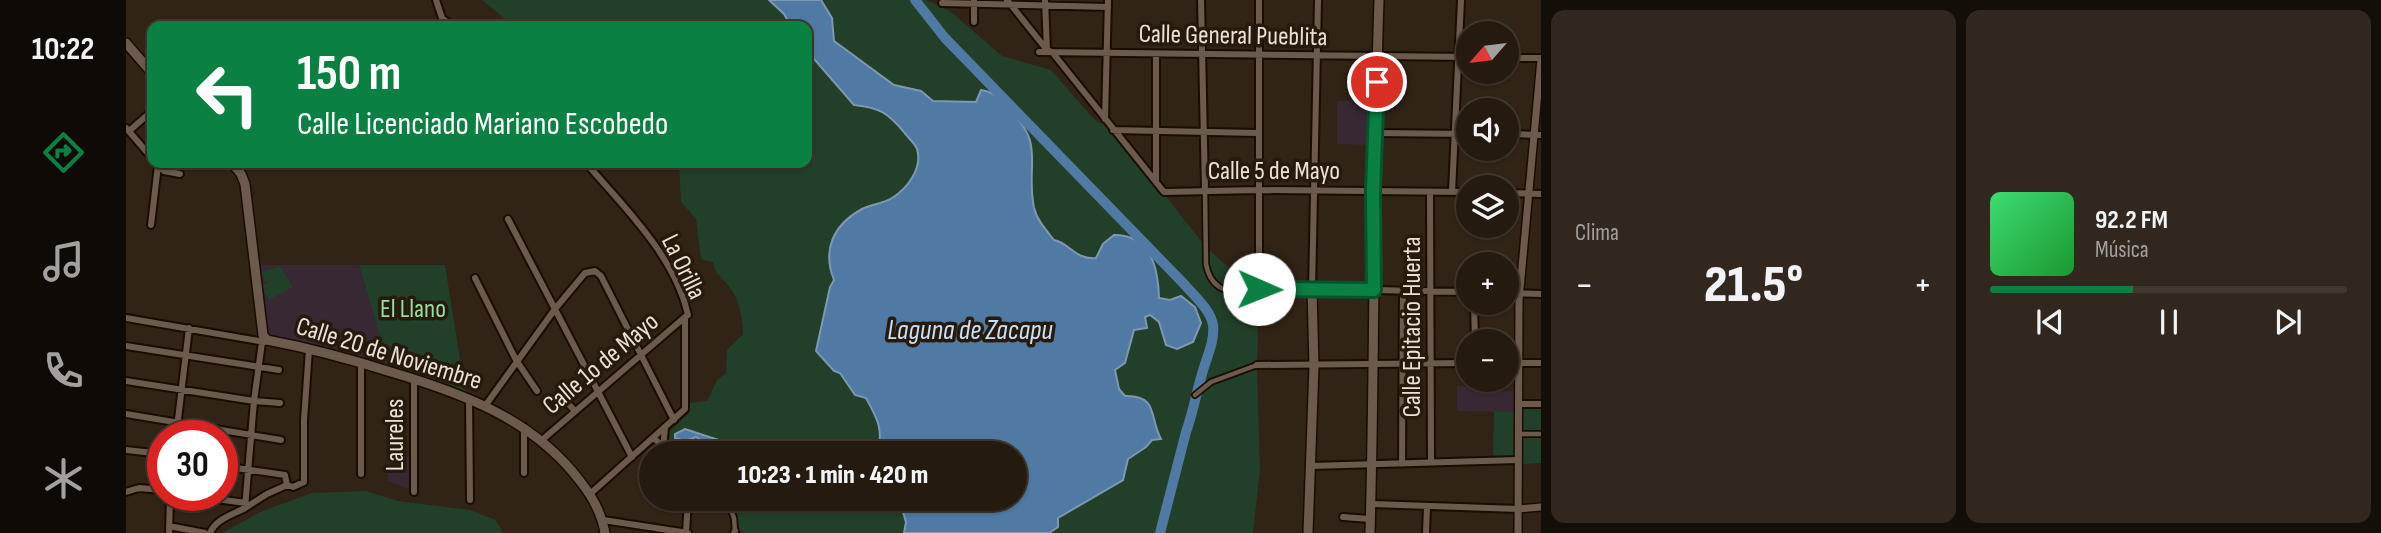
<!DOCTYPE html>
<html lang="es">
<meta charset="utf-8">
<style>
body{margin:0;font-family:"Sofia Sans Condensed",sans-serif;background:#31271e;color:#f1f3f6;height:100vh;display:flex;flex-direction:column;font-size:26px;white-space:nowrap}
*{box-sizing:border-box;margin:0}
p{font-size:23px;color:#a3a19f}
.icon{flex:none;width:38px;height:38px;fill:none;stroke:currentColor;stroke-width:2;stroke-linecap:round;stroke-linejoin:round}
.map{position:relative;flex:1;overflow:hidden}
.drawer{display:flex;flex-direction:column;gap:10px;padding:10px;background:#140e09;width:840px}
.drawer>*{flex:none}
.top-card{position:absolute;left:21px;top:21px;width:665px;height:147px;border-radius:14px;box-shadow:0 2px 5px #0004,0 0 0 2px #423830;background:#0b8043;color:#fff;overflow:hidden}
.needle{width:46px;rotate:242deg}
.controls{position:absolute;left:1330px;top:21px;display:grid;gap:14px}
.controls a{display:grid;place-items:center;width:63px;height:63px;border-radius:50%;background:#251a10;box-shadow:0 2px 5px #0004,0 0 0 2px #423830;font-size:35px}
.speed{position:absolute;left:21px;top:420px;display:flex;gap:14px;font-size:35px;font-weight:700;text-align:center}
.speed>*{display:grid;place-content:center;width:91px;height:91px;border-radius:50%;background:#251a10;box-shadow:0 2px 5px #0004,0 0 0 2px #423830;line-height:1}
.speed .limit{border:10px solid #d22;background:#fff;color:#111}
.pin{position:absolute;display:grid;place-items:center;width:60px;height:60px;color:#fff;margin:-30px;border:4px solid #fff;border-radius:50%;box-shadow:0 2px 7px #0007}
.me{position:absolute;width:77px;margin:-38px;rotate:91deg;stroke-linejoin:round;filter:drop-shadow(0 0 5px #0008)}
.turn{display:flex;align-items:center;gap:24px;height:147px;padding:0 35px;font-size:32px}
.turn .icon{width:91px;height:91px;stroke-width:2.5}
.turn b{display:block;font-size:49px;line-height:60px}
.big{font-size:52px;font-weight:800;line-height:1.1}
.drawer .widget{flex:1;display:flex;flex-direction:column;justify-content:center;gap:10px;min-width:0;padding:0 24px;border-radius:14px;background:#31271e}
.song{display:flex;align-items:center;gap:21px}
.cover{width:84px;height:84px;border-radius:10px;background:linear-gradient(135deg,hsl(140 70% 55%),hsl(130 70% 35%))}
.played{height:7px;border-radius:4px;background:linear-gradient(90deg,#0b8043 40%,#423830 40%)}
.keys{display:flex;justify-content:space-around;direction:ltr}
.heat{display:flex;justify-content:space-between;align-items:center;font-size:38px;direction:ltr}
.drawer .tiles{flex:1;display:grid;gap:10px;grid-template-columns:repeat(2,1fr)}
.trip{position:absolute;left:513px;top:441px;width:388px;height:70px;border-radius:35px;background:#251a10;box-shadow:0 2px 5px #0004,0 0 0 2px #423830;font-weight:800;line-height:70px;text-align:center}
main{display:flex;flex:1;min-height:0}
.dock{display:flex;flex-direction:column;width:126px;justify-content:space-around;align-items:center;background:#0f0a06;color:#a3a19f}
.dock .icon{width:49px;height:49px}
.dock .on{color:#0b8043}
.dock b{font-size:32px;color:#f1f3f6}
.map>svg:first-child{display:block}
</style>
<main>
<nav class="dock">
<b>10:22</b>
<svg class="icon on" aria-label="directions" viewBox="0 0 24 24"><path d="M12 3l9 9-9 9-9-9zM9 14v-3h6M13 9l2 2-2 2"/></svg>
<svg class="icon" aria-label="music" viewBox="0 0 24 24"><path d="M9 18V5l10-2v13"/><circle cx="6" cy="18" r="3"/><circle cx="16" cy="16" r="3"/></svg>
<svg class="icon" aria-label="phone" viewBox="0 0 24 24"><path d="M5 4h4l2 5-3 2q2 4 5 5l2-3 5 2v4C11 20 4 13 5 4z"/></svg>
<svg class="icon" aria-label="climate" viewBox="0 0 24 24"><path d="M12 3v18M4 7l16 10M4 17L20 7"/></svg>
</nav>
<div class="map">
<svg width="1415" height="533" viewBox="0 0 1415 533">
<rect width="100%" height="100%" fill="#312316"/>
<path fill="#372834" d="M1211 101H1245V145L1211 144Z
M133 265H233L264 370 142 336Z
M1346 380H1368L1369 392 1390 391 1392 412 1331 411V386H1346Z
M262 457H284V489L262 481Z"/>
<path fill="#223f29" d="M356 0H800L824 11 876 56 925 70 968 119 974 124 979 119 1079 246 1121 285 1120 289H1133L1131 370 1134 470 1127 533H617L611 526 601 499H889V453H544L539 450 541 434 563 413 564 403 581 401 591 380 600 373 601 350 617 334C616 316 614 300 602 285 594 276 589 274 587 262L575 259 570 219 555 202 553 163H681V26H388Z
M233 265H319L340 396 264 370Z
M154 266 167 287 143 300 135 286 146 280 139 282 135 272Z
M1396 404H1415V463L1396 464Z
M1368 411 1392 412V460L1367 458Z
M240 491 272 501 344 510 370 520 377 533H96L134 512 186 493Z"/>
<path fill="#5079a3" stroke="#7e98b3" stroke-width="2" d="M643 0H695L706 18 708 41 768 85 795 91 807 101 850 102 855 90C869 92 871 98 881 107 921 145 899 163 908 208 911 220 920 230 928 240 944 243 949 260 970 258L977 244 988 235C1025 235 1032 267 1033 298L1044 300 1055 296 1069 307 1075 323 1067 342 1051 349 1040 345 1033 322 1024 315 1019 317 1021 328 1008 330 999 363 989 370 993 389 999 396C1033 395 1023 418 1035 439L1026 440 1020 447 1002 459 997 480 932 518V527L923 533H778L780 522 773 499H889V453H752C757 428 752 420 740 398L729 395 714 373 708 371 690 351 704 287 708 280C696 250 707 225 736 209 745 204 757 204 766 198 781 189 797 168 791 149 789 143 781 137 778 132 761 112 754 108 728 105L681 51V26H665L658 14Z
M559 429C588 438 615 451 645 443L665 453H638L627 450 593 453 570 437 560 441 549 438V434Z"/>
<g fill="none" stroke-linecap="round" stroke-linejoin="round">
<path stroke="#5079a3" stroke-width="10" d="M789 0 819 38 1059 285C1068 296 1085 310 1087 325 1089 342 1080 358 1076 374 1070 394 1067 413 1060 432L1034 533"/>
<defs>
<path id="pedestrian" d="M1079 190 1080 264C1084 286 1099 295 1119 289
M1069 395 1085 382 1131 365
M1392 434H1415
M601 499 608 518 609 531"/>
<path id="minor" d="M310 0 316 18 326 26
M848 0V22
M881 0 921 50 926 52 1038 192 1132 190 1342 192
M919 0 921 50
M1075 0 1079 190
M816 3 982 7
M913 52 1342 57
M1030 54V182
M1381 58H1415
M979 119 982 0
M0 128 26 158
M987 130 1132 133
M3 131 26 111
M1249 133 1342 134
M1381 134 1415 135
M460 163C498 207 549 256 562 315L559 317V409L464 494
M31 164 38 171 54 174
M1304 192 1305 462
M1326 192 1335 0
M1381 193 1415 194
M382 219 506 457
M25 225 32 165
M349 278 390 360 411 391
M1119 289 1186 290 1192 0
M1133 289V0
M1248 290 1342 292
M1381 293 1415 294
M1348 303 1349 341
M0 318 139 342
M0 346 153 370
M1381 363H1415
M1131 365 1342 363
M0 381 128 401 154 403
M434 395 448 410
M343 398 344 500
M1393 404H1415
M359 406 429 309 459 273 469 271 475 276 548 420
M0 414 155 440
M398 427V473
M50 436 63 328
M528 438 543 453
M416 440 559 317
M537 449 539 428
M0 450 37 454
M1276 464 1277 291
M96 466 159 475 161 485 167 487 178 482V420L183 349
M1184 466 1392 460
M235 474V363
M0 492 13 488 37 490
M288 492V378
M60 495 120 503
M1246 504 1392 509
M119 508 141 494 161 485
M1217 517 1244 519
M477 520 562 533
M43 526 79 533
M43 533 44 495
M84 533C90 519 106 515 119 508L128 401 136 342
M560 533 562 499
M608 533 609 531
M1300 533 1301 507"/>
<path id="tertiary" d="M1392 509 1415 507
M1392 533 1393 300 1415 59"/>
<path id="secondary" d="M0 43 26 73
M106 163 115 174 119 184 137 335 141 340C183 348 224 359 265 372 336 393 407 419 454 481 466 496 476 514 479 533
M1182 533 1188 366 1186 290H1248
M1244 533C1249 355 1247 178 1253 0"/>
</defs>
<use href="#pedestrian" stroke="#190c02" stroke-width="8"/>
<use href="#minor" stroke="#190c02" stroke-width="10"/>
<use href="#tertiary" stroke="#190c02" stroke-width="10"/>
<use href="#secondary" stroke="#190c02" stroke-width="12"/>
<use href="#pedestrian" stroke="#6c5b4c" stroke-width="4.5"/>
<use href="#minor" stroke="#6c5b4c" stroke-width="6"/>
<use href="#tertiary" stroke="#6c5b4c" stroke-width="7"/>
<use href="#secondary" stroke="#6c5b4c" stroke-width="9"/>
</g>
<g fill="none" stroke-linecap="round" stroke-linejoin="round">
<defs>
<path id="route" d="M1133 289 1248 290 1247 191 1251 82"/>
</defs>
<use href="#route" stroke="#07532c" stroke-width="18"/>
<use href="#route" stroke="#0b8043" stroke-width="12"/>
</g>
<g text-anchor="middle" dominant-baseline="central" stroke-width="7" stroke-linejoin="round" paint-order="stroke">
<g font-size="26" fill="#eae1d8" stroke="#271a0c">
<text transform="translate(1107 36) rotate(1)">Calle General Pueblita</text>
<text x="1148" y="171">Calle 5 de Mayo</text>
<text transform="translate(557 267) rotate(64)">La Orilla</text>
<text transform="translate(1286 327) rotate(-90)">Calle Epitacio Huerta</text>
<text transform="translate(263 354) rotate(17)">Calle 20 de Noviembre</text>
<text transform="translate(475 364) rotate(-40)">Calle 1o de Mayo</text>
<text transform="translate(269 435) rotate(-90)">Laureles</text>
</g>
<g font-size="26" fill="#94dea3" stroke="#271a0c">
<text x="287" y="309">El Llano</text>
</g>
<g font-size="28" font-style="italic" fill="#c9e0fa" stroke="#271a0c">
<text x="844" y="330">Laguna de Zacapu</text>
</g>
</g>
</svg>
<div class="controls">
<a><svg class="needle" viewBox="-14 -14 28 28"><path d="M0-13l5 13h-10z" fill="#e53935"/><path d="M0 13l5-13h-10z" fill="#a3a19f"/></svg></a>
<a><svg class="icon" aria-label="sound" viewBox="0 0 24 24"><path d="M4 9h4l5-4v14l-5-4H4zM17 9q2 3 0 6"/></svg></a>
<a><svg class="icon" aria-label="layers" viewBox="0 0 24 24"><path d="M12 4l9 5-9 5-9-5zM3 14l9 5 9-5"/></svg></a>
<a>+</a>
<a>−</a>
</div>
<div class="speed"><div class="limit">30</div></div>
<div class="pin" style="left:1251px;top:82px;background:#d93025"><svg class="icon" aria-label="arrive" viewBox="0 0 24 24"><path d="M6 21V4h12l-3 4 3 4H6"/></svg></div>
<svg class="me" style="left:1133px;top:289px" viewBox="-20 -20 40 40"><circle r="19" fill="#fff"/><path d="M0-13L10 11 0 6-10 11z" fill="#0b8043"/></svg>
<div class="trip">10:23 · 1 min · 420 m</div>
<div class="top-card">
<div class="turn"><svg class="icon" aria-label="left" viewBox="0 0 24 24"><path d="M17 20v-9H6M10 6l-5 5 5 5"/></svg><div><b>150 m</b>Calle Licenciado Mariano Escobedo</div></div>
</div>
</div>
<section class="drawer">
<div class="tiles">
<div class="widget"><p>Clima</p>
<div class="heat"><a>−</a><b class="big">21.5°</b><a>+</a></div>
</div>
<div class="widget">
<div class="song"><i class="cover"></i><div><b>92.2 FM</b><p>Música</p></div></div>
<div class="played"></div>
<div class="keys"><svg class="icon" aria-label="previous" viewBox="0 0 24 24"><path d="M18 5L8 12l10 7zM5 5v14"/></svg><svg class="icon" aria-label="pause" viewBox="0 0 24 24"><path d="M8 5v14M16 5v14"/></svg><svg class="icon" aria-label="next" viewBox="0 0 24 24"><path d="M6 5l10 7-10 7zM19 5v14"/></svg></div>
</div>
</div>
</section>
</main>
